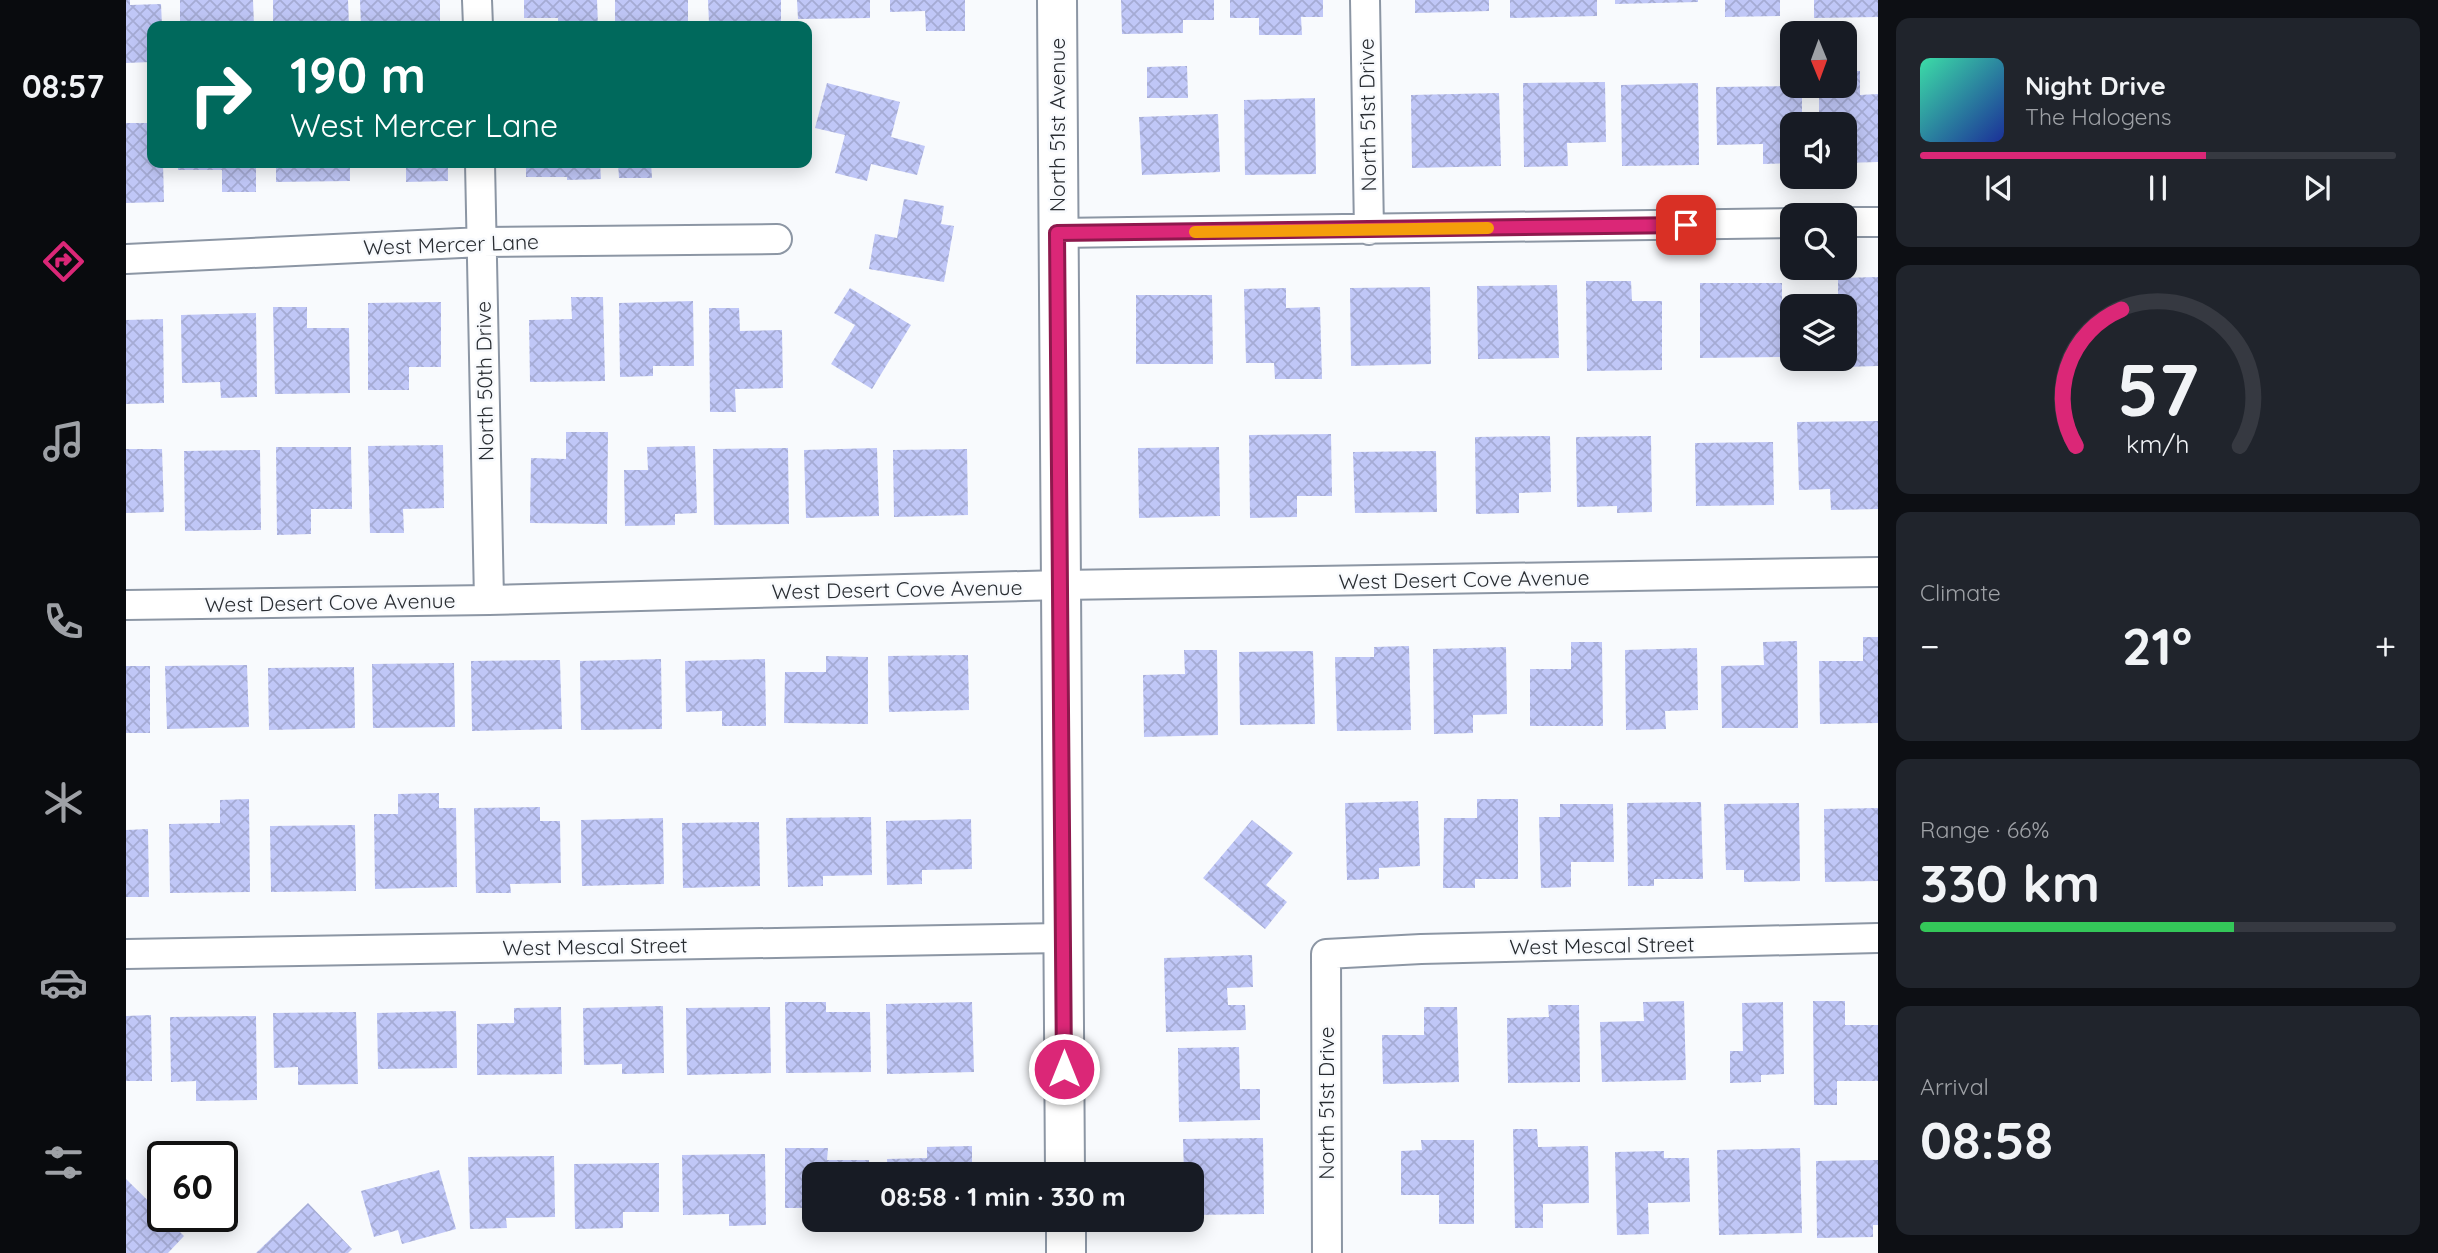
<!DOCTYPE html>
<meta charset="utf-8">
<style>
body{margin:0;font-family:Quicksand,sans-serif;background:#20242c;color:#f1f3f6;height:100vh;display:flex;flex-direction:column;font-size:26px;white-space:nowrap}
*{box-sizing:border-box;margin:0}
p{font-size:23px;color:#9ea1a6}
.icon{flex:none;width:38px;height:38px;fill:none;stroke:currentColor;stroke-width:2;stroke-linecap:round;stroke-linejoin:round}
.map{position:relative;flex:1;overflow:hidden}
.details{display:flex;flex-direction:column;gap:18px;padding:18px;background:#0d0f14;width:560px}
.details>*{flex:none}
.top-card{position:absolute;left:21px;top:21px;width:665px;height:147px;border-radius:14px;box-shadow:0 4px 18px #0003;background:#00695c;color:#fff;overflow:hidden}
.needle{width:46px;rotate:179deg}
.buttons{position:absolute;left:1654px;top:21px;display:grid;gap:14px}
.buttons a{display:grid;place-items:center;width:77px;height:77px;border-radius:14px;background:#171b24;box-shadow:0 4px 18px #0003;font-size:35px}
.speed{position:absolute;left:21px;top:1141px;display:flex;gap:14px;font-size:35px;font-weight:700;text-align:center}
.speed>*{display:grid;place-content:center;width:91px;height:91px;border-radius:50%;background:#171b24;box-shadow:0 4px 18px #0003;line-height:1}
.speed .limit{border:4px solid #111;border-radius:10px;background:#fff;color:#111}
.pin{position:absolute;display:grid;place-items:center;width:60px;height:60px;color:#fff;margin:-30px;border-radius:14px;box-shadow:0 4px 10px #0006}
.me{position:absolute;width:77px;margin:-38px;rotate:0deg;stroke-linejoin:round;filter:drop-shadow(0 0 5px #0008)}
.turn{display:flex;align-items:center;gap:24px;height:147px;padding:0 28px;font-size:32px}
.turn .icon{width:91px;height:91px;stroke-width:2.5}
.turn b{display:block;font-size:49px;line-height:60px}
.big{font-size:52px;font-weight:700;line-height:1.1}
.details .widget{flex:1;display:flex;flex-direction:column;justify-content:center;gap:10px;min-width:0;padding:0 24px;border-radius:14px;background:#20242c}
.details .dial{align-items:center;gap:0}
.dial svg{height:182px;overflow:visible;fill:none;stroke:#363941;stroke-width:7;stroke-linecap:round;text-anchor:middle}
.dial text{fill:#f1f3f6;stroke:none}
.song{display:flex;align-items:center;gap:21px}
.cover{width:84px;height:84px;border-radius:10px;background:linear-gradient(135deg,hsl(160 70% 55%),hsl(230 70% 35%))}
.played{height:7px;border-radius:4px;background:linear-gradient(90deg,#db2777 60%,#363941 60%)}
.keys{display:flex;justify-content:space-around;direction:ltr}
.heat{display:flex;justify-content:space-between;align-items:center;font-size:38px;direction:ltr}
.charge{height:10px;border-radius:5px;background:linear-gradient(90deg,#34c759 66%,#363941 0)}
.trip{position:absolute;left:676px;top:1162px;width:402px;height:70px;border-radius:14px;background:#171b24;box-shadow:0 4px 18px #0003;font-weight:700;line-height:70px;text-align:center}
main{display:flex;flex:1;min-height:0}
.tabs{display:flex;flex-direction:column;width:126px;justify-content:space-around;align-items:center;background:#090b0e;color:#9ea1a6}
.tabs .icon{width:49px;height:49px}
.tabs .current{color:#db2777}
.tabs b{font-size:32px;color:#f1f3f6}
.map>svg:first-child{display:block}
</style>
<main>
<nav class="tabs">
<b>08:57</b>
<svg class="icon current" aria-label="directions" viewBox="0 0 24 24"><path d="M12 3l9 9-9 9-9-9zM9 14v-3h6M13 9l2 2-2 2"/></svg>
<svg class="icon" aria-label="music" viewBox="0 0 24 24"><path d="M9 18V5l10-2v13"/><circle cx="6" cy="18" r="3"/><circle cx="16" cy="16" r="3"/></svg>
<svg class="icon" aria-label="phone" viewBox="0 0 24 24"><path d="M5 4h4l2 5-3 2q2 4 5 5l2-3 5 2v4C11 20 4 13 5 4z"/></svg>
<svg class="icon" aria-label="climate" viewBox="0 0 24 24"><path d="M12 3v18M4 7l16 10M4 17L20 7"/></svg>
<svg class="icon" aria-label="car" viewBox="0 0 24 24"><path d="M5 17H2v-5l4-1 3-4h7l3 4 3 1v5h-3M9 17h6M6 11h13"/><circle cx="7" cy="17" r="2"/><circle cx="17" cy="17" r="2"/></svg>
<svg class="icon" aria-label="filters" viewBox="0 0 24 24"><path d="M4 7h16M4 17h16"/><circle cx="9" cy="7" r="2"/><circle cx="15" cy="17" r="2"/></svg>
</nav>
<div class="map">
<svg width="1752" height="1253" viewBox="0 0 1752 1253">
<defs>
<pattern id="building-cross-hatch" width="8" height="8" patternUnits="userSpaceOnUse" patternTransform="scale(1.75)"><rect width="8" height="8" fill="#c0c7f7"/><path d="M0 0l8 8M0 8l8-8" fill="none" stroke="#a5abd4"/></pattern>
</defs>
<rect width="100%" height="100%" fill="#f8fafd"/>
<path fill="url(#building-cross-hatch)" d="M0 0H4V5L35 4 36 26H26V62L0 63Z
M54 0H127L128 26H54Z
M147 0H222L223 26H147Z
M234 0H314V25L235 26Z
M398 0H471L472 26H432V18H398Z
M489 0H562V26H489Z
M582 0H655V22L583 23Z
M671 0H744V18L672 19Z
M764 0H839V31H800L799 11 764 12Z
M995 0H1088V20H1057V33L996 34Z
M1104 0H1197V17H1175L1176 35H1133V18H1104Z
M1289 0H1363V11L1289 13Z
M1384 0H1471V16L1384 18Z
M1489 0H1572V2L1489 4Z
M1599 0H1654V16L1599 17Z
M1688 0H1752V17L1688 18Z
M1061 66 1062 98H1021V67Z
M1718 71H1734V95L1752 94V162L1718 163V124H1693V86H1718Z
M1479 82 1480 142 1441 143 1442 166 1398 167 1397 83Z
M701 83 774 102 765 137 799 146 791 175 745 164 741 181 709 173 719 135 689 128Z
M1572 83 1573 165 1496 166 1495 85Z
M1676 86V124H1666V163L1637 164V144L1591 145 1590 87Z
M1373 93 1375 166 1286 168 1285 95Z
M1189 98 1190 174 1119 175 1118 100Z
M1092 114 1094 172 1016 175 1013 117Z
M0 123H26V163H37L38 202 0 203Z
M52 163H130V192H96V170H52Z
M150 163H224V181L150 182Z
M280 163H322V181L280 182Z
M400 163H474L475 179 441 180V177H400Z
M492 163H525L526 178H493Z
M778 199 818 206 815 224 828 226 818 282 743 269 749 234 771 238Z
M1752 277V366L1681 368 1680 359H1718V306H1680L1679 300H1712V278Z
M1460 281H1505L1506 301H1536V370L1461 371Z
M1574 283H1656V357L1574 358Z
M1431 285 1433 358 1352 359 1351 286Z
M1304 287 1305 364 1225 366 1224 288Z
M724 288 785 325 746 389 705 364 729 325 708 313Z
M1160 288V308L1194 307 1196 379H1149L1148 363H1120L1118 289Z
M1010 295H1086L1087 364H1010Z
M445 297H477L479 381 404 382 403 320 446 319Z
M567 301 568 366H527V376L494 377 493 303Z
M315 302V367H283V390H242V303Z
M147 307H181V328H223L224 393 149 394Z
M583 308H613L614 331 656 330 657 388 609 389 610 412H584Z
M130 313 131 397 95 398 94 382 56 383 55 315Z
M37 319 38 403 0 404V320Z
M1752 421V509L1705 510 1704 489 1673 490 1671 422Z
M440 432H482L481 524 404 523 405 458 440 459Z
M1205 434 1206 496H1171V517L1124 518 1123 435Z
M1424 436 1425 492 1393 493V513L1350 514 1349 437Z
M1525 436 1526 512 1491 513V506L1451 507 1450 437Z
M1647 442 1648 505 1570 506 1569 443Z
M317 445 318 508 277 509 278 533H244L242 446Z
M569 446 571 513 549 514V525L499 526 498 470H522L521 447Z
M150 447H225L226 509H185V534L151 535Z
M1093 447 1094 516 1013 518 1012 448Z
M662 448 663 524 588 525 587 449Z
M751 448 753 516 680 518 678 450Z
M0 449H36L38 512 0 513Z
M841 449 842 515 768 517 767 450Z
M134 450 135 530 59 531 58 451Z
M1310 451 1311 512 1229 513 1227 452Z
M1737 637H1752V723L1694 724 1693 661H1737Z
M1671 641 1672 728H1596L1595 666 1638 665 1637 642Z
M1445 642H1476L1477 726H1404V669H1445Z
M1283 646 1285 730 1211 731 1209 657H1248V647Z
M1380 647 1381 714 1347 715V733L1308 734 1307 649Z
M1571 648 1572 710 1539 711 1540 729 1500 730 1499 650Z
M1058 650H1091L1092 735 1018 737 1017 675 1059 674Z
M1187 651 1189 724 1114 725 1113 652Z
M842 655 843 710 763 712 762 656Z
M700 656 742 657V724L658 723 659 672H700Z
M535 659 536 729 455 730 454 661Z
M639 659 640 726H596V711L560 712 559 661Z
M434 660 436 729 346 731 345 661Z
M328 663 329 727 247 728 246 664Z
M121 665 123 727 41 729 39 666Z
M0 666H24V733H0Z
M228 667 229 728 143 730 142 668Z
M313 793V808H330L331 887 249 889 248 814H272V794Z
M123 799 124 892 44 893 43 824 94 823V800Z
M1351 799H1392V879H1349V888H1317L1318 818H1351Z
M1292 801 1294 866 1253 868V879L1221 880 1219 803Z
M1575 802 1577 879H1528V886H1502L1501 803Z
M1673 803 1674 881 1618 882V870H1600L1598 804Z
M1434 804H1487L1488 862H1445V887L1415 888 1413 817H1434Z
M414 807V821H434L435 883 384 884 385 893H350L348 808Z
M1752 808V881L1699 882 1698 809Z
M745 817 746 875 697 876V886L662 887 660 818Z
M537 818 538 884 456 886 455 820Z
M845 819 846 869 796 870V884L761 885 760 821Z
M1126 820 1167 853 1140 885 1161 902 1139 929 1077 878Z
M633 822 634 886 557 888 556 823Z
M229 825 230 891 145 892 144 826Z
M22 829 23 897H0V830Z
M1126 955 1127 987 1101 988 1102 1005H1119L1120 1030 1040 1032 1038 958Z
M1558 1001 1560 1080 1476 1082 1474 1022 1518 1021 1517 1002Z
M1687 1001H1719V1025H1752V1081H1711V1105H1688Z
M659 1002H700V1012H744L745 1072 660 1073Z
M846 1002 848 1072 761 1074 760 1004Z
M1657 1002 1658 1074 1635 1075V1082L1604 1083V1051H1617L1616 1003Z
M1422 1005H1453L1454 1082 1382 1083 1381 1018 1423 1017Z
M537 1006 538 1073 496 1074V1064L458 1065 457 1008Z
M435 1007 436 1074 351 1075V1024L388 1023V1008Z
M644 1007 645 1073 561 1075 560 1008Z
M1298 1007H1331L1333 1082 1257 1084 1256 1035H1298Z
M330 1011 331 1068 252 1069 251 1013Z
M230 1012 232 1084 172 1085V1067L148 1068 147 1013Z
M25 1015 26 1081H0V1016Z
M130 1016 131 1100 70 1101V1081L45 1082 44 1017Z
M1113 1047 1114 1089H1134V1120L1053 1122 1052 1048Z
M1387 1129H1411L1412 1147 1462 1146 1463 1203 1417 1204V1228H1389Z
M1137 1138 1138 1214 1066 1215V1174H1058L1057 1139Z
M1295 1140H1348V1224H1313V1195H1275V1151L1296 1150Z
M846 1146V1174H762L761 1159 801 1158V1147Z
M659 1148H702L701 1160H743V1174H688V1208H659Z
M1674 1148 1676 1233 1593 1235 1591 1150Z
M1538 1151V1158H1563L1564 1202 1522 1203 1523 1234 1491 1235 1489 1152Z
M639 1154 640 1225 603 1226V1214L557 1215 556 1155Z
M428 1156 429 1217 380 1218 381 1228 344 1229 342 1157Z
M1752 1160V1225H1747V1237L1691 1238 1690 1161Z
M533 1163V1212H497V1228L449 1229 448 1164Z
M313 1170 330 1229 276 1244 272 1230 248 1237 235 1191Z
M0 1179 58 1236 42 1253H0Z
M182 1203 226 1249 222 1253H130Z"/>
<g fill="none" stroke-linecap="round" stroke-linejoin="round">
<defs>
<path id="street" d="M351 0 352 26
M1239 0 1243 230
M354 163 363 600
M1718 222H1752
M931 233 1666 223
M0 259 356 242 651 239
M0 605 363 600 935 585 1752 572
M0 954 937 938
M1201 1253 1200 954 1295 949 1752 938"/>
<path id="primary" d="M931 0 939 1174
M940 1220V1253"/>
</defs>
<use href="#street" stroke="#8c96a4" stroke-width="32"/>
<use href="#primary" stroke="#8c96a4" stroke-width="42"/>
<use href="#street" stroke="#fff" stroke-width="28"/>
<use href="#primary" stroke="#fff" stroke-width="38"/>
</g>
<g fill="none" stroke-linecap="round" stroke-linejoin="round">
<defs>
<path id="route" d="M938 1069 931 233 1560 225"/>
</defs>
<use href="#route" stroke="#8e194d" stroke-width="18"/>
<use href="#route" stroke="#db2777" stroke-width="12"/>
<path stroke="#f59e0b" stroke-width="12" d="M1069 232 1362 228"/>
</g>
<g text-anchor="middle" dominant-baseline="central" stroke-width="5" stroke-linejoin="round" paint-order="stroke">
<g font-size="21" fill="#282c31" stroke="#f8fafd">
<text transform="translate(1241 115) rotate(-91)">North 51st Drive</text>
<text transform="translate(931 125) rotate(-90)">North 51st Avenue</text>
<text transform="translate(325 244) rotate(-2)">West Mercer Lane</text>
<text transform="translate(358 381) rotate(-91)">North 50th Drive</text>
<text transform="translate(1338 579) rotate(-1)">West Desert Cove Avenue</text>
<text transform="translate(771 589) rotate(-1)">West Desert Cove Avenue</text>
<text transform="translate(204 602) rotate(-1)">West Desert Cove Avenue</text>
<text transform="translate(1476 945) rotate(-1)">West Mescal Street</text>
<text transform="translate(469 946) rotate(-1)">West Mescal Street</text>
<text transform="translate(1200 1103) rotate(-90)">North 51st Drive</text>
</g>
</g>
</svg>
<div class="buttons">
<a><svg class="needle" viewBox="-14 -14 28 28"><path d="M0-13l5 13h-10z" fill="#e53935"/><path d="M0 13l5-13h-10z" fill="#9ea1a6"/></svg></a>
<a><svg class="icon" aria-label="sound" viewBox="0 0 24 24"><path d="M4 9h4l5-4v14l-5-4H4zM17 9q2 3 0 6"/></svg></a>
<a><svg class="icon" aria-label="search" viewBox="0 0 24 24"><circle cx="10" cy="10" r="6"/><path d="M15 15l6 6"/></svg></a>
<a><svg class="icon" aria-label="layers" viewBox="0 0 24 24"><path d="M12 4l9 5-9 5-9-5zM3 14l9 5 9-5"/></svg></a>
</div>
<div class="speed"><div class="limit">60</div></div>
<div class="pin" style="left:1560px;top:225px;background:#d93025"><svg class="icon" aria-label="arrive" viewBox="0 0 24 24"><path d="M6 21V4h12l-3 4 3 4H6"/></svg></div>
<svg class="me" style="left:938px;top:1069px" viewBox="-20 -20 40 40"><circle r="17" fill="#db2777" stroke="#fff" stroke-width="3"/><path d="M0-11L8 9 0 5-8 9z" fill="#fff"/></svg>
<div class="trip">08:58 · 1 min · 330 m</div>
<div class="top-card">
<div class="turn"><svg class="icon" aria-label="right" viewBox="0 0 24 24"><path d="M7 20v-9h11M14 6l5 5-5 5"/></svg><div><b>190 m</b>West Mercer Lane</div></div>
</div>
</div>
<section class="details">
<div class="widget">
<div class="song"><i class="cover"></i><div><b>Night Drive</b><p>The Halogens</p></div></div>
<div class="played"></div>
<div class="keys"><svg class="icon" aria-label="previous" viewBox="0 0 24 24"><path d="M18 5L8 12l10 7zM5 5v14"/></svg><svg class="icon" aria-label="pause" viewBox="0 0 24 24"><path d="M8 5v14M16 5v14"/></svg><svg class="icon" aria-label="next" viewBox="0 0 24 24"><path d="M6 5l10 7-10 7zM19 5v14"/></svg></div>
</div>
<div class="widget dial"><svg viewBox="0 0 100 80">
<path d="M14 69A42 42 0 1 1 86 69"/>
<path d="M14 69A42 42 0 0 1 34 9" stroke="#db2777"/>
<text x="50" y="56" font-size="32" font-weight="700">57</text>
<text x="50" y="72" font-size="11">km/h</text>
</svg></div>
<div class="widget"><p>Climate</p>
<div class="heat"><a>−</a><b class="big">21°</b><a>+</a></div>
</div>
<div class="widget"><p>Range · 66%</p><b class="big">330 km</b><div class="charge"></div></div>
<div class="widget"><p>Arrival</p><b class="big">08:58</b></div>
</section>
</main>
